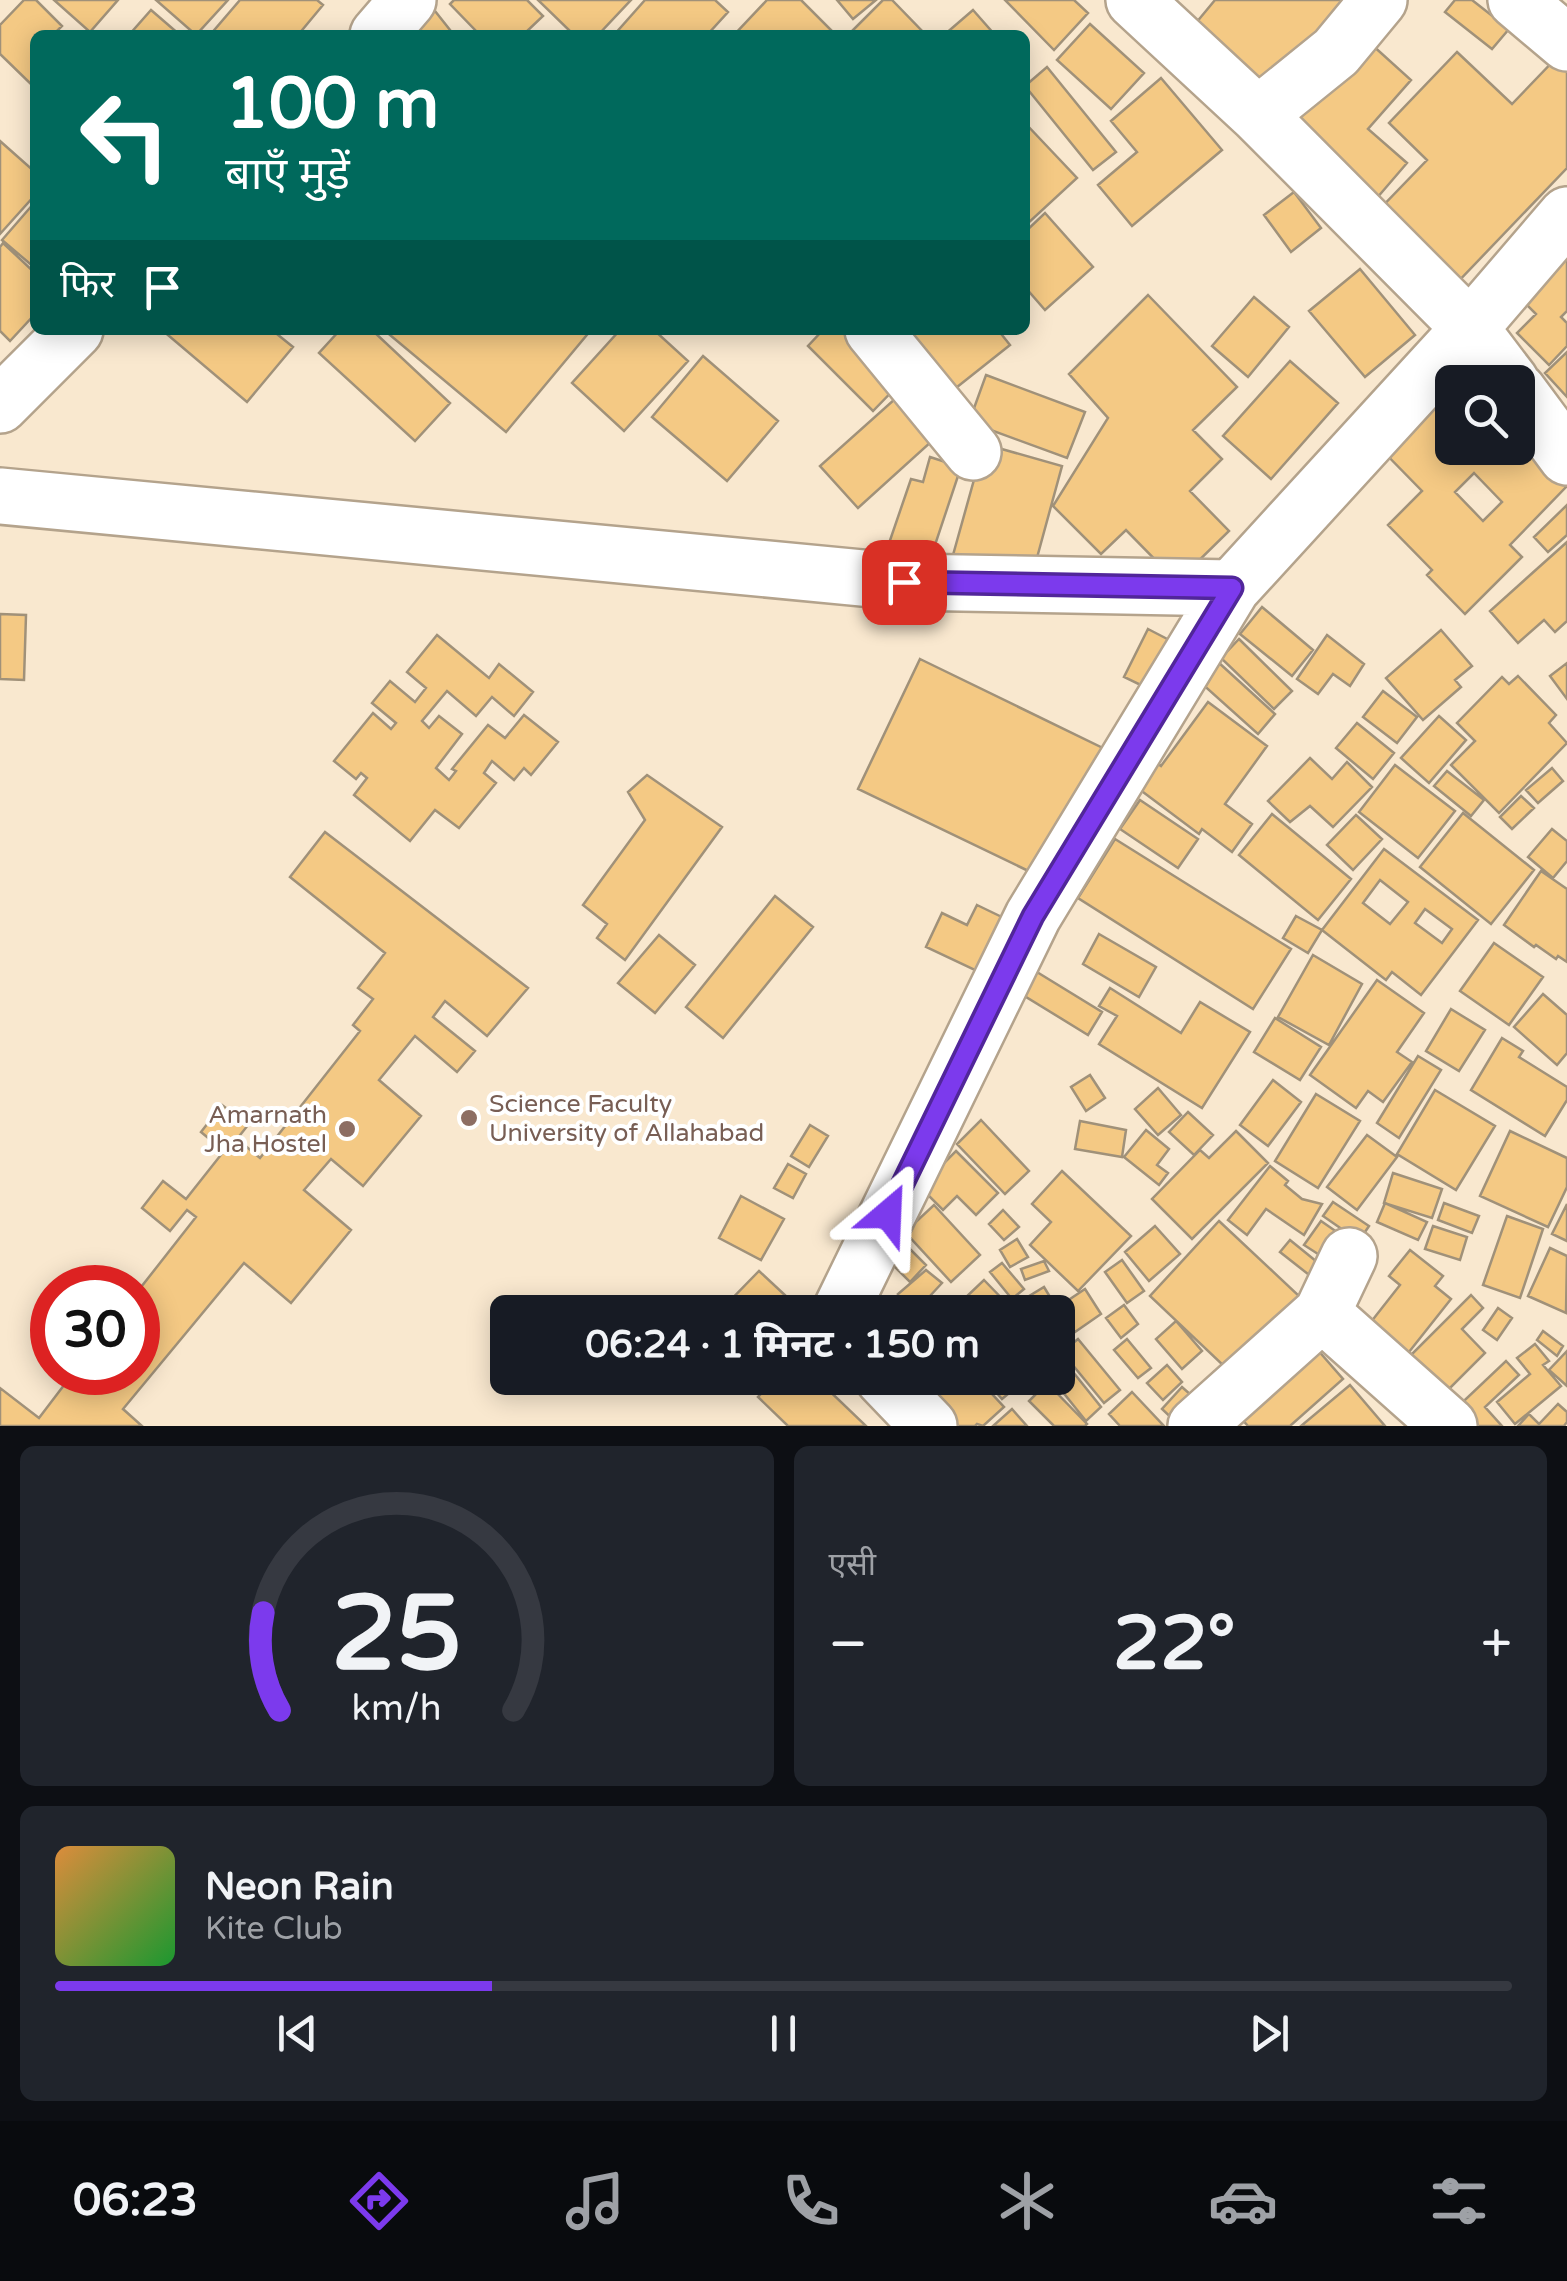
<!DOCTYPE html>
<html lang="hi">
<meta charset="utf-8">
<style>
body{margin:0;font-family:"Varela Round","Noto Sans Devanagari",sans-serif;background:#20242c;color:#f1f3f6;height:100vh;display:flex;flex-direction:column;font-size:38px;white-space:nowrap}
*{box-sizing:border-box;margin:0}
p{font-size:32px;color:#9ea1a6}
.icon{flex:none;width:55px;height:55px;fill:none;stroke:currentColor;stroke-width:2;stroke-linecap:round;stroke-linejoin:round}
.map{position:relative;height:1426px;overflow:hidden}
.sheet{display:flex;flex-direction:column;gap:20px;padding:20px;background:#0d0f14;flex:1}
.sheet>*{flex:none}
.top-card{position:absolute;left:30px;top:30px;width:1000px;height:305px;border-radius:15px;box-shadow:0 5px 25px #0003;background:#00695c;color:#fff;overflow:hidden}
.controls{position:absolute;left:1435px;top:365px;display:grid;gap:20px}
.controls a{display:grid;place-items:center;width:100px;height:100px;border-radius:15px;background:#171b24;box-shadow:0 5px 25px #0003;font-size:50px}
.speed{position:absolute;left:30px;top:1265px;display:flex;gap:20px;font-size:50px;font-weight:700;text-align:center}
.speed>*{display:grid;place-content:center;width:130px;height:130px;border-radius:50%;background:#171b24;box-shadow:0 5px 25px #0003;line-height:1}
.speed .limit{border:15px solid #d22;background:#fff;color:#111}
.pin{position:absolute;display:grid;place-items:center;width:85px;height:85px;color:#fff;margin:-42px;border-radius:20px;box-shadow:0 5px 15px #0006}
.me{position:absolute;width:110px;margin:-55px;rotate:26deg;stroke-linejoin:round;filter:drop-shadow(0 0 8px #0008)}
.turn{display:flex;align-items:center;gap:35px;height:210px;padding:0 30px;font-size:45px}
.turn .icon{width:130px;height:130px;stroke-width:2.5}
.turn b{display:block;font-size:70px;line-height:85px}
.then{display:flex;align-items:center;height:95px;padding:0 30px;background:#0003;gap:20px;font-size:38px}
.big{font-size:75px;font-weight:700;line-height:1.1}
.sheet .card{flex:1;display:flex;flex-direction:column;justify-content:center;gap:15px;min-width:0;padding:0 35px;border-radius:15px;background:#20242c}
.sheet .dial{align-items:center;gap:0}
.dial svg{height:260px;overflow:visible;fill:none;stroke:#363941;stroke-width:7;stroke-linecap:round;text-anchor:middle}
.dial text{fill:#f1f3f6;stroke:none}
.song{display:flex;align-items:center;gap:30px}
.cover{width:120px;height:120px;border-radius:15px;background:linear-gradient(135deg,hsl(30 70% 55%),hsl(130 70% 35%))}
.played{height:10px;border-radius:5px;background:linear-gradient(90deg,#7c3aed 30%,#363941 30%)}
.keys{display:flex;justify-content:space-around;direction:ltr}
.heat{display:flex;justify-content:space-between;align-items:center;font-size:55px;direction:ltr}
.sheet .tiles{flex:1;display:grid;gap:20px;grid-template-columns:1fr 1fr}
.card:last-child{grid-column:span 2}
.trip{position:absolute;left:490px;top:1295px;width:585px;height:100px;border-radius:15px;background:#171b24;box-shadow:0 5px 25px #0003;font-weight:700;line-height:100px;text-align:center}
.menu{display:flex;height:160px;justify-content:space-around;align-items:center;background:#090b0e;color:#9ea1a6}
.menu .icon{width:70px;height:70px}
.menu .active{color:#7c3aed}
.menu b{font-size:45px;color:#f1f3f6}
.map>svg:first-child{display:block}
</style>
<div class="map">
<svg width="1567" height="1426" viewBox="0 0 1567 1426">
<rect width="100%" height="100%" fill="#f9e8cf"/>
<path fill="#f4c984" stroke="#a09179" stroke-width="2.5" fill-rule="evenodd" d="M24 0H36L62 26 53 35H35V88L0 54V25Z
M54 0H118L90 32Z
M156 0H228L196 35Z
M240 0H317L323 5 298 35H210Z
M454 0H527L543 16 523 35H480L450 4Z
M538 0H631L598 35H574Z
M645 0H715L728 12 707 35H614Z
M767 0H801L835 34 734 35Z
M837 0H876L853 19Z
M883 0H892L926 35H848Z
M1005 0H1074L1088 13 1054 50Z
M1215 0H1352L1268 104 1186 35Z
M1455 0H1472L1509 29 1492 49 1445 12Z
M151 10 180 35H129Z
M973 10 995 35H944Z
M435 11 454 35H412Z
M1090 24 1144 73 1111 109 1057 60Z
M1360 34 1411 80 1368 129 1407 163 1370 206 1279 126Z
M1457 52 1512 104 1562 52 1567 57V168L1452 288 1375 214 1427 160 1389 123Z
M1047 67 1116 152 1093 170 1025 86Z
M1161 78 1222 150 1132 226 1098 185 1137 152 1111 121Z
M1025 123 1077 178 1025 226Z
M0 141 35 172V195L0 234Z
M1294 192 1321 228 1291 252 1264 215Z
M35 202V268L2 240Z
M1045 213 1093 267 1045 310 1025 287V232Z
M1567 235V311L1561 317 1567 323V346L1549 365 1517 333 1536 314 1512 290Z
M3 243 35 273V314L10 341 0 331V247Z
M1360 269 1415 335 1365 377 1309 311Z
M1148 295 1237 387 1193 430 1222 459 1190 491 1229 531 1177 582 1126 530 1101 554 1053 506 1108 418 1069 374Z
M1254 297 1289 327 1248 377 1212 346Z
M162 330H272L293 347 247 402Z
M340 330H372L450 403 415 441 319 353Z
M384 330H591L506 432Z
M620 330H654L688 361 624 431 572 383Z
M823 330H855L904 379 873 411 808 346Z
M888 330H998L1010 345 942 399Z
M1567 352V397L1545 373Z
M703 356 778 421 727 481 652 417Z
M1290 361 1338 403 1271 479 1223 436Z
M986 375 1085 412 1067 458 969 422Z
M1448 388 1452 393V448H1518V436L1567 486 1510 545 1522 557 1465 614 1427 575 1432 570 1388 525 1422 491 1376 444ZM1474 473 1502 502 1483 521 1455 492Z
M905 390 942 432 858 508 820 466Z
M984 444 1062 466 1032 576 953 555Z
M930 457 961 467 927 569 885 555 911 479 923 482Z
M1567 505V535L1548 552 1534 537Z
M1567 542V621L1555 632 1544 620 1518 643 1490 611Z
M1262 607 1313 650 1292 676 1240 634Z
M0 614 26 615 24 680 0 679Z
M1148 629 1173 642 1149 689 1124 677Z
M1441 630 1472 666 1455 680 1461 687 1423 720 1386 678Z
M437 635 489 678 499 664 533 692 514 716 492 697 476 716 447 691 422 721 429 728 439 716 462 734 436 768 449 780 456 771 452 769 488 725 505 738 524 715 558 742 531 775 524 768 514 780 492 761 484 773 496 783 459 828 435 810 410 841 354 795 367 778 361 773 356 779 334 761 373 713 391 729 396 723 372 703 390 681 415 702 426 688 407 672Z
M1327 635 1364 664 1350 686 1333 674 1318 694 1297 679Z
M1239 639 1292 691 1274 709 1221 658Z
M920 659 1111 752 1043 878 858 789Z
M1218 662 1275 714 1258 734 1200 682Z
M1567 663V699L1550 676Z
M1518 676 1556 715 1549 723 1567 743 1499 813 1451 765 1475 741 1457 723 1502 677 1509 684Z
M1383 691 1417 717 1397 743 1363 717Z
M1208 702 1267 746 1225 804 1252 824 1232 852 1202 829 1199 834 1123 777 1142 753 1161 766Z
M1439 716 1466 740 1429 783 1401 758Z
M1357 723 1394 753 1373 779 1336 748Z
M1310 758 1332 779 1347 762 1372 787 1333 827 1310 806 1290 822 1268 801Z
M1395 765 1455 811 1418 858 1359 812Z
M1552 768 1563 781 1538 803 1526 790Z
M1447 771 1484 800 1471 816 1434 786Z
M647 775 722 827 625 960 597 938 607 924 583 905 645 820 628 792Z
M1521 796 1534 808 1512 829 1500 817Z
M1140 800 1198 839 1178 868 1120 829Z
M1463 813 1534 870 1491 924 1420 867Z
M1272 814 1351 879 1318 920 1239 855Z
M1356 815 1382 839 1353 870 1327 845Z
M1552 829 1567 841V861L1553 878 1528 857Z
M325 832 528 988 487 1036 445 1001 433 1017 475 1051 457 1072 415 1036 379 1080 421 1116 363 1186 331 1159 304 1190 351 1230 291 1303 244 1263 123 1409 142 1426H0V1388L39 1418 74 1372H138V1291L196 1217 187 1210 170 1231 142 1208 163 1181 186 1199 224 1151 201 1132 222 1105 248 1125 237 1139 260 1158 360 1031 353 1025 373 999 358 988 385 953 290 877Z
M1115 839 1291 949 1253 1009 1078 898Z
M1384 849 1478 920 1421 995 1392 972 1386 980 1322 930ZM1380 880 1408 902 1390 924 1363 903ZM1425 909 1452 929 1442 943 1415 923Z
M1541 871 1567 889V962L1558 956 1556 959 1536 945 1534 947 1504 925Z
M775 896 813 927 723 1038 686 1007Z
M977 905 1012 922 979 972 926 947 942 913 967 925Z
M1296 916 1322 930 1308 953 1283 938Z
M1099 934 1156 967 1139 997 1083 964Z
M659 935 695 965 655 1013 618 983Z
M1494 943 1543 977 1509 1025 1460 991Z
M1313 955 1362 984 1329 1045 1278 1017Z
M1032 969 1102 1012 1088 1035 1018 992Z
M1377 980 1424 1013 1397 1052 1412 1062 1383 1102 1368 1091 1356 1108 1310 1075Z
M1110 988 1181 1033 1200 1002 1250 1032 1202 1108 1099 1044 1117 1016 1099 1006Z
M1543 994 1567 1015V1053L1557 1065 1514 1027Z
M1451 1009 1485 1030 1459 1071 1426 1051Z
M1275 1018 1321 1047 1300 1080 1254 1052Z
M1502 1038 1523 1051 1519 1057 1567 1087V1100L1545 1136 1471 1090Z
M1418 1056 1441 1070 1399 1138 1377 1123Z
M1090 1075 1105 1098 1086 1111 1071 1087Z
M1273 1080 1301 1102 1268 1146 1240 1125Z
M1158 1088 1181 1115 1158 1135 1135 1109Z
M1435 1090 1495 1126 1456 1190 1397 1154Z
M1316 1094 1360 1121 1318 1188 1275 1161Z
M1188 1112 1213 1135 1194 1155 1169 1132Z
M981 1120 1029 1171 1005 1194 957 1144Z
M1080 1121 1126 1130 1122 1157 1075 1149Z
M810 1125 828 1136 809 1167 791 1156Z
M1146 1130 1169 1149 1157 1165 1168 1173 1159 1185 1124 1157Z
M1236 1131 1268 1163 1192 1239 1152 1199 1200 1150 1209 1158Z
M1510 1131 1567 1158V1187L1548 1227 1480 1196Z
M1367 1135 1397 1157 1357 1210 1327 1187Z
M956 1151 998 1193 976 1215 957 1196 943 1210 920 1187Z
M788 1164 806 1174 793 1198 774 1188Z
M1270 1166 1288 1181 1285 1185 1302 1199 1322 1204 1304 1235 1266 1209 1247 1235 1228 1220Z
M1062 1171 1131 1236 1078 1291 1030 1245 1051 1222 1032 1204Z
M1393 1173 1442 1189 1432 1218 1384 1203Z
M741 1196 784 1219 761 1260 719 1238Z
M1333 1202 1369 1226 1359 1241 1323 1216Z
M1385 1203 1427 1222 1418 1240 1377 1222Z
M1444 1203 1479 1216 1472 1233 1438 1220Z
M1567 1204V1241L1552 1234Z
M934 1205 980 1255 951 1282 905 1232Z
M1003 1210 1019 1227 1004 1240 989 1224Z
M1507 1216 1543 1229 1520 1298 1483 1285Z
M1219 1221 1315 1311 1245 1386 1150 1296Z
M1321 1221 1347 1239 1332 1263 1304 1245Z
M1155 1226 1180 1254 1149 1281 1125 1252Z
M1433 1226 1467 1237 1460 1260 1425 1249Z
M898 1237 926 1265 910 1282 882 1254Z
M1017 1239 1028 1257 1010 1267 1000 1250Z
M1290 1240 1322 1266 1313 1278 1280 1252Z
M1550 1248 1567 1256 1566 1313 1528 1296Z
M1410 1250 1443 1276 1435 1286 1451 1299 1405 1357 1367 1327 1400 1285 1389 1276Z
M1122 1260 1144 1291 1127 1303 1105 1272Z
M1044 1261 1049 1271 1025 1280 1021 1269Z
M1002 1263 1024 1289 1012 1299 990 1272Z
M926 1270 942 1283 916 1311 898 1294Z
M759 1271 802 1311 800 1312H719Z
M984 1280 1015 1312H977L964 1299Z
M1044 1287 1067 1325 1058 1331V1312H1035L1026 1298Z
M1085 1289 1101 1314 1075 1332 1058 1307Z
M1471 1295 1483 1308 1462 1329 1485 1353 1446 1392 1410 1356Z
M1124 1305 1138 1324 1121 1338 1106 1318Z
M1498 1308 1512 1318 1497 1340 1483 1330Z
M1176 1321 1202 1351 1182 1369 1156 1339Z
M1543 1331 1563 1346 1557 1356 1537 1340Z
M1078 1339 1120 1390 1104 1403 1062 1352Z
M1127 1339 1151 1368 1138 1378 1114 1350Z
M1309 1340 1343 1379 1290 1426H1248L1232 1408Z
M1535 1344 1549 1361 1543 1365 1561 1386 1515 1424 1497 1402 1530 1374 1517 1358Z
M1567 1351V1386L1549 1370Z
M1506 1361 1519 1375 1485 1407 1502 1426H1460L1449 1415Z
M1167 1365 1182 1382 1163 1400 1147 1383Z
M1069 1367 1101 1407 1086 1421 1054 1381Z
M1214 1372 1229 1386 1180 1426 1162 1409 1182 1387 1192 1396Z
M776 1378H816L866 1426H788L758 1397Z
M956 1378H977L1004 1407 983 1426 977 1424 975 1426H927L916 1415Z
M984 1378H1049L1034 1390 1026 1379 1002 1399Z
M1047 1383 1087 1424 1085 1426H1054L1029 1401Z
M1350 1385 1385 1426H1301Z
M1132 1392 1164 1426H1120L1109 1414Z
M1558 1404 1567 1412V1422L1564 1426H1518L1529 1414 1539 1424Z
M1012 1409 1027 1426H993Z"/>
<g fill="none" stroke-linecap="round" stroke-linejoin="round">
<defs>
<path id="minor" d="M1134 0 1258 115 1470 328 1511 382
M1516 0 1567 43
M378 35 408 0
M1258 115 1336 52 1379 0
M873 330 973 452
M1518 391 1567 457
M0 405 75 330
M0 496 904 582 1232 588
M1349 1256 1322 1313 1449 1426
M840 1312 1033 916 1232 588 1470 328 1567 215
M883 1378 929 1426
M1196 1426 1322 1313"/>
</defs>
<use href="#minor" stroke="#b4a38c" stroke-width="60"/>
<use href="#minor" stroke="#fff" stroke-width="55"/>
</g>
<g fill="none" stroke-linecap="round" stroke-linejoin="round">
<defs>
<path id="route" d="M888 1214 1033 916 1232 588 904 582"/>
</defs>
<use href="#route" stroke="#51269a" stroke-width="25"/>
<use href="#route" stroke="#7c3aed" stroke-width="18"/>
</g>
<g fill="#8d6e63" stroke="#fff" stroke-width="4">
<circle cx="469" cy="1118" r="10"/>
<circle cx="347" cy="1129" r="10"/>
</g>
<g text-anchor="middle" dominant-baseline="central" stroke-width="8" stroke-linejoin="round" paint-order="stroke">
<g font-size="25" fill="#785e54" stroke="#fff" text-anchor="start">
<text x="489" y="1104">Science Faculty<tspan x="489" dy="29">University of Allahabad</tspan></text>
<text x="327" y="1115" text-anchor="end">Amarnath<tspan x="327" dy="29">Jha Hostel</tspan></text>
</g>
</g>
</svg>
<div class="controls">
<a><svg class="icon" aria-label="search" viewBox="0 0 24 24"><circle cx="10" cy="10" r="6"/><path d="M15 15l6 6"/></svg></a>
</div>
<div class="speed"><div class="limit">30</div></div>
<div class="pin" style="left:904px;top:582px;background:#d93025"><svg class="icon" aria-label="arrive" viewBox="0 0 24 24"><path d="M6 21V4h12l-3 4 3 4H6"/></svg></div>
<svg class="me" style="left:888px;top:1214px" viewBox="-20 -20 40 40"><path d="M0-17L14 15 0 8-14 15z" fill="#7c3aed" stroke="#fff" stroke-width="4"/></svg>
<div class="trip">06:24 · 1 मिनट · 150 m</div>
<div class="top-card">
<div class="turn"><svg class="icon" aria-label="left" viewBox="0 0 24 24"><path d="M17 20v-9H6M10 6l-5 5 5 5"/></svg><div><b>100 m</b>बाएँ मुड़ें</div></div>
<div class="then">फिर<svg class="icon" aria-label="arrive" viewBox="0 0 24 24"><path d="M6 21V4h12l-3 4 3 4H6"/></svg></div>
</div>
</div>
<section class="sheet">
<div class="tiles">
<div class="card dial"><svg viewBox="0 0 100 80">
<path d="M14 69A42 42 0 1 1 86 69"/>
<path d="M14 69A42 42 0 0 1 9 39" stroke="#7c3aed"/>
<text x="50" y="56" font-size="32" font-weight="700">25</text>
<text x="50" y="72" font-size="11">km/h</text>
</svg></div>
<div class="card"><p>एसी</p>
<div class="heat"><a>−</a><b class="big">22°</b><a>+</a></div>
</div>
<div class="card">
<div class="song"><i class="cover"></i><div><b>Neon Rain</b><p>Kite Club</p></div></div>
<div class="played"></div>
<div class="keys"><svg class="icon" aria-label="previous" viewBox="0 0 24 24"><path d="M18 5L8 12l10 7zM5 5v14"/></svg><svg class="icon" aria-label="pause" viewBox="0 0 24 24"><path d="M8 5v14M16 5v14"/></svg><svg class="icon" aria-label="next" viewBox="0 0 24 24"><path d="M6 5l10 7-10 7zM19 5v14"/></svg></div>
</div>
</div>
</section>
<nav class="menu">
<b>06:23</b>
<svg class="icon active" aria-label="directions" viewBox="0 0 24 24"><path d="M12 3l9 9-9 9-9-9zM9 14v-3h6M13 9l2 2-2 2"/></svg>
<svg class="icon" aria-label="music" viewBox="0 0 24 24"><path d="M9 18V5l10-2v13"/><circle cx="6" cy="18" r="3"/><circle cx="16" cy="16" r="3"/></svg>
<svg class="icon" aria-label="phone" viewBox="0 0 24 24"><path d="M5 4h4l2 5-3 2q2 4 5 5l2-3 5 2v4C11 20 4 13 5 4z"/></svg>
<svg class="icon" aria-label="climate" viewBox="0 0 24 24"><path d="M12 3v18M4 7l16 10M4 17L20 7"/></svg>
<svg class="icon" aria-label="car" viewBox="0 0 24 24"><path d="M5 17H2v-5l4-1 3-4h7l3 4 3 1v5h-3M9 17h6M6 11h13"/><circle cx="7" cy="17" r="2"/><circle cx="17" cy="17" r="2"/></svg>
<svg class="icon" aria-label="filters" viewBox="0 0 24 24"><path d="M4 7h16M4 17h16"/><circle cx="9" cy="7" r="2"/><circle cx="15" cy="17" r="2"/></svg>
</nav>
